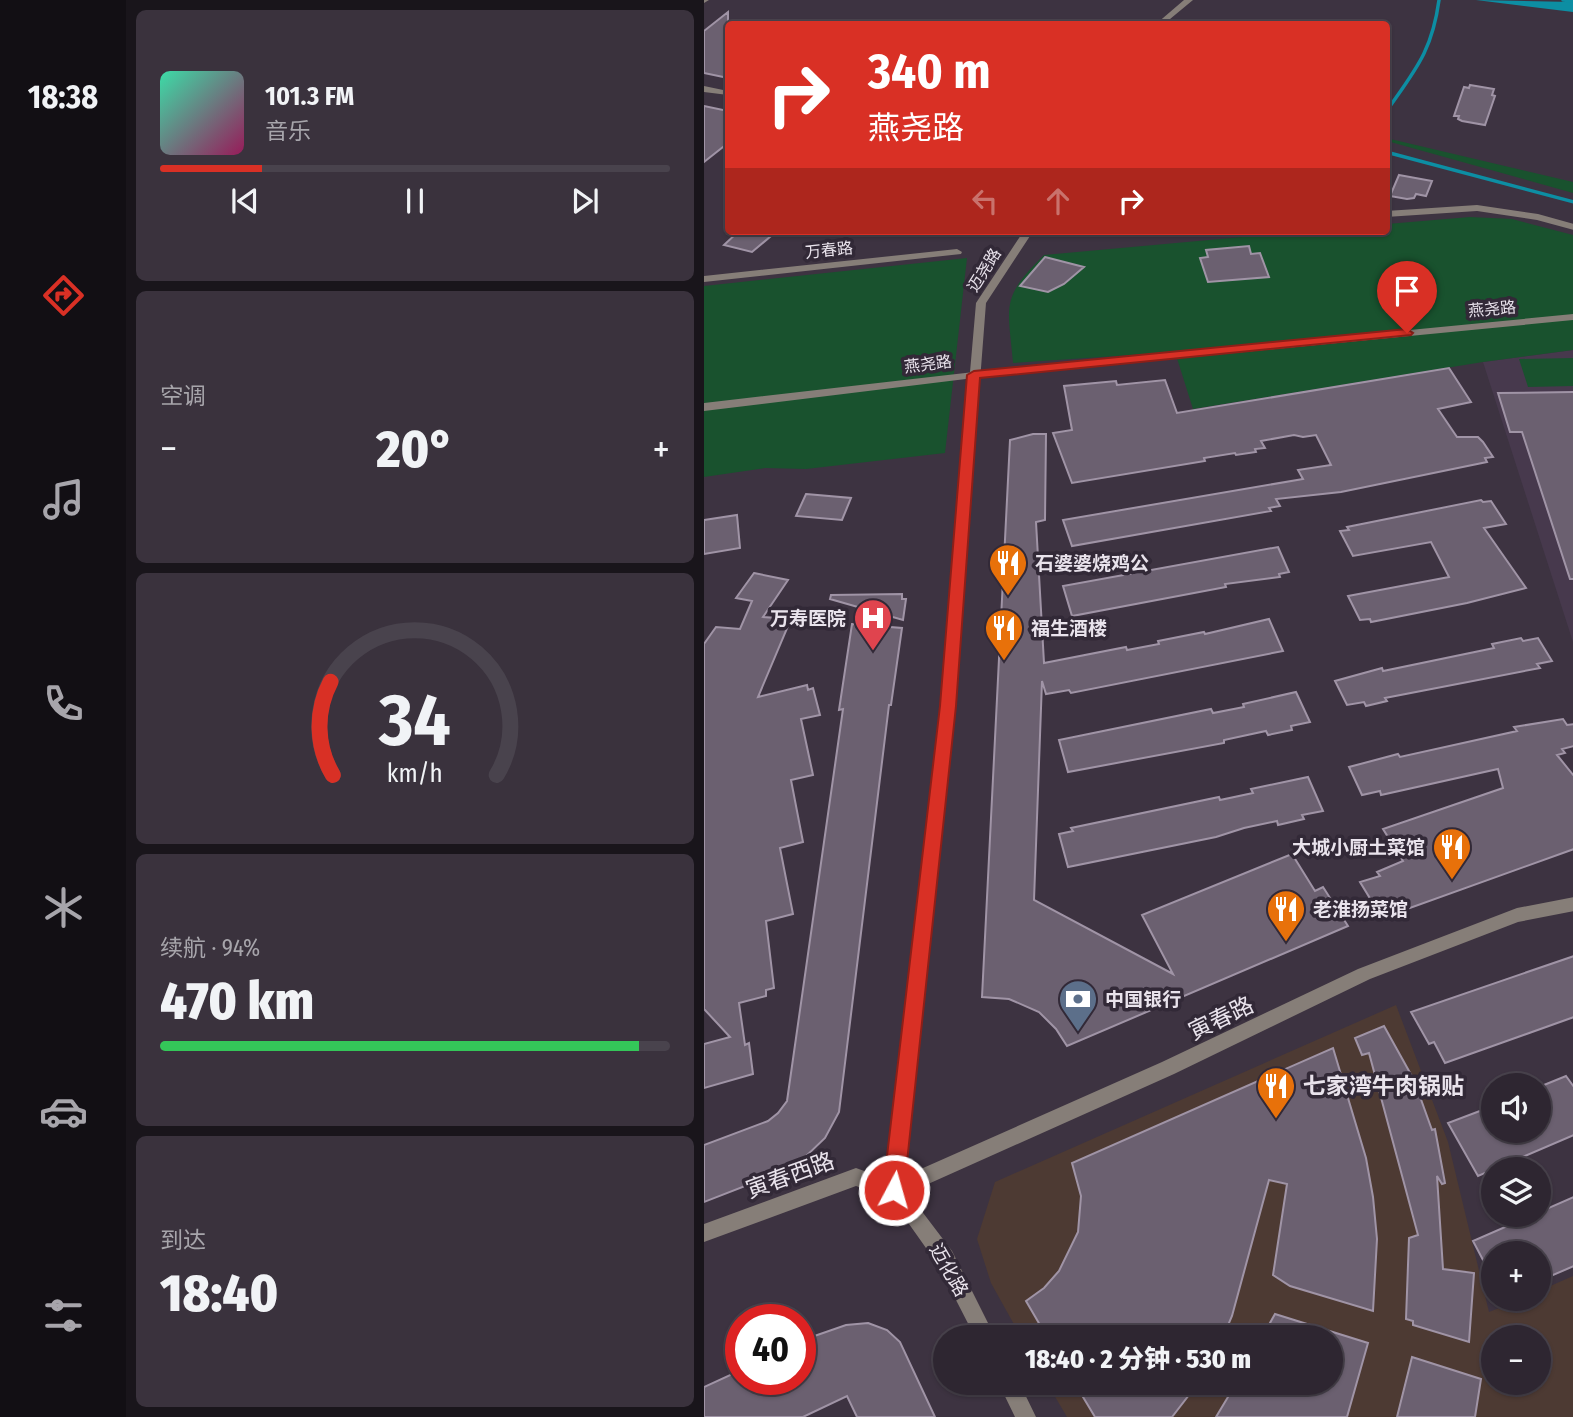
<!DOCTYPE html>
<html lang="zh">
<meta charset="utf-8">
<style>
body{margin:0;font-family:"Fira Sans Condensed","Noto Sans SC",sans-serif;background:#3a323d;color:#f1f3f6;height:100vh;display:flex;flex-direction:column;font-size:26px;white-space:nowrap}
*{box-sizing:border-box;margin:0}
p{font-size:23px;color:#a7a5ab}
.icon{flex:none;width:38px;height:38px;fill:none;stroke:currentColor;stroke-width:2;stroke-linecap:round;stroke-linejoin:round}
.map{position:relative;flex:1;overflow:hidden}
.details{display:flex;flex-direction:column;gap:10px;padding:10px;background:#19151b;width:578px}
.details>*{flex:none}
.guide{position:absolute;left:21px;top:21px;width:665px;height:214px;border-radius:7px;box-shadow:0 2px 5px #0004,0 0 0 2px #49434d;background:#d93025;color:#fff;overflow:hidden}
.controls{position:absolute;left:777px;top:1073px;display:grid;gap:14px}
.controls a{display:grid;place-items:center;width:70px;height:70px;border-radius:50%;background:#2e2631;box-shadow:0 2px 5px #0004,0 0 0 2px #49434d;font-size:35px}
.speed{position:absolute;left:21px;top:1304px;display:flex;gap:14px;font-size:35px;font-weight:700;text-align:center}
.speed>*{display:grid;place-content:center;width:91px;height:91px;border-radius:50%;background:#2e2631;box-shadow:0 2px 5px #0004,0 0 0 2px #49434d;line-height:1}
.speed .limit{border:10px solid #d22;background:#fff;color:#111}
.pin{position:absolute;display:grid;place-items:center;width:60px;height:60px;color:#fff;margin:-72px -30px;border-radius:50% 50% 50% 0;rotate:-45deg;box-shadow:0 0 7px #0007}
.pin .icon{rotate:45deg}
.me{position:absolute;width:77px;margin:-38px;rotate:6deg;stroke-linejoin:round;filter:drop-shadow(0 0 5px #0008)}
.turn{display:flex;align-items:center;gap:24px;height:147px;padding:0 28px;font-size:32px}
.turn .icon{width:91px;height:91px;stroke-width:2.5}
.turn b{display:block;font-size:49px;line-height:60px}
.lanes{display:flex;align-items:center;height:66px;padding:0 28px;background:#0003;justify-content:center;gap:35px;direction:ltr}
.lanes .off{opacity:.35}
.big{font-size:52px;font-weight:800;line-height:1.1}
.details .card{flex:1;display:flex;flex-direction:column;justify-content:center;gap:10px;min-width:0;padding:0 24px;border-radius:10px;background:#3a323d}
.details .dial{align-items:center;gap:0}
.dial svg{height:182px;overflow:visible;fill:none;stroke:#49434d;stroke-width:7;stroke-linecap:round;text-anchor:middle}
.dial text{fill:#f1f3f6;stroke:none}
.song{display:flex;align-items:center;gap:21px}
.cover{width:84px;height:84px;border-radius:10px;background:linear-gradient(135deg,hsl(160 70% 55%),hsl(330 70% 35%))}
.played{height:7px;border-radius:4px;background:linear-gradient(90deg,#d93025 20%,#49434d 20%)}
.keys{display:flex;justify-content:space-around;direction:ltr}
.heat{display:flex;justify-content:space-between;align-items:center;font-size:38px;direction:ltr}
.charge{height:10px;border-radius:5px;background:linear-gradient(90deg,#34c759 94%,#49434d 0)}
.trip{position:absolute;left:229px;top:1325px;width:410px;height:70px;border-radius:35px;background:#2e2631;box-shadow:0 2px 5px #0004,0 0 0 2px #49434d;font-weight:800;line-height:70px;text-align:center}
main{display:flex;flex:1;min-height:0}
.menu{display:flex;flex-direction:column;width:126px;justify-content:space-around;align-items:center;background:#120f14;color:#a7a5ab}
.menu .icon{width:49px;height:49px}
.menu .on{color:#d93025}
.menu b{font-size:32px;color:#f1f3f6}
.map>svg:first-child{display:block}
</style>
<main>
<nav class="menu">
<b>18:38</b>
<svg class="icon on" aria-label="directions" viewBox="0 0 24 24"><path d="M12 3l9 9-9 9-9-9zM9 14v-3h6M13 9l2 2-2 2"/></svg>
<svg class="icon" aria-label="music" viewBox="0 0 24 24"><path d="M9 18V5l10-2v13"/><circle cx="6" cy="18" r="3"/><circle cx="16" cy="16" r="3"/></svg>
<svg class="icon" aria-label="phone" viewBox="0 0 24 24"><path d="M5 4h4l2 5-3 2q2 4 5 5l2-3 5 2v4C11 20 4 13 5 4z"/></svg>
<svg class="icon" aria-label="climate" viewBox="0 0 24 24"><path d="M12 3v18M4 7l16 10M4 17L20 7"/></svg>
<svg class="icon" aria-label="car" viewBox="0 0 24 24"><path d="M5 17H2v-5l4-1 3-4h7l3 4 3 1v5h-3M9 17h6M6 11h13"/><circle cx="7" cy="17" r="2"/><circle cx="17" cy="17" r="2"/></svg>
<svg class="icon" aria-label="filters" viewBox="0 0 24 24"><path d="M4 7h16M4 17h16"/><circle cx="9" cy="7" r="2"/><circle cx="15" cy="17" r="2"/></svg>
</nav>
<section class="details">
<div class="card">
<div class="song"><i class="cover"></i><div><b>101.3 FM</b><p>音乐</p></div></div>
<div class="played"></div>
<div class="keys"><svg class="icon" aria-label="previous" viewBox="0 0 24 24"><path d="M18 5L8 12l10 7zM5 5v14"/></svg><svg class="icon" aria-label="pause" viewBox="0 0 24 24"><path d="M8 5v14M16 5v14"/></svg><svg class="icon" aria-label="next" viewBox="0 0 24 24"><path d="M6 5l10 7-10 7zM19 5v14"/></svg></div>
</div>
<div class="card"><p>空调</p>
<div class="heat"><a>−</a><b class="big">20°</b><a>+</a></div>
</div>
<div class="card dial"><svg viewBox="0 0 100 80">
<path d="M14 69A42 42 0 1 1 86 69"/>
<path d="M14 69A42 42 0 0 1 13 28" stroke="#d93025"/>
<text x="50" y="56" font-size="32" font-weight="700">34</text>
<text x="50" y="72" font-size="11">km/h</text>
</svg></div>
<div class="card"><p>续航 · 94%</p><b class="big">470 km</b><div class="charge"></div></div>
<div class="card"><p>到达</p><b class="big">18:40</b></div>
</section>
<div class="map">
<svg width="870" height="1417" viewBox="0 0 870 1417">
<rect width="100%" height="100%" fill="#3d3341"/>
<path fill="#4d3a33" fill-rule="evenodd" d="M692 1005 744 1142 785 1312 818 1299 835 1298V1291L869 1276V1417H363L343 1383 626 1382V1337H317L287 1283 273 1239 291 1182ZM789 1337H835V1382H789Z"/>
<path fill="#47394d" d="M869 350V642L779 362Z"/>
<path fill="#19522e" d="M682 138 869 182V193L683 141Z
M766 217 808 219 869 235V350L779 362 489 409 471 352 309 363C304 305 296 298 340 255L603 231H682L683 224Z
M263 258 241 453 102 469 61 468 0 477V286Z
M869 358V386L824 387 815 359Z"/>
<path fill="#0d8ea3" d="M772 0 869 2V12Z"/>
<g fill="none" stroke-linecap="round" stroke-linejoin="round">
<path stroke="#0d8ea3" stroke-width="3.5" d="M859 0 870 1
M682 112C711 70 728 52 735 0
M682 152 870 202"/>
</g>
<path fill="#6b6070" stroke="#a094a6" stroke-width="2" d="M24 12V78L0 73V31Z
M766 85 790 89 788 95 791 96 781 125 758 121 754 119 755 116H750L760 87 765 88Z
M0 106 24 111V143L0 162Z
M695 175 728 181 722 196 712 194 710 198 703 199 686 196Z
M35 231H73L48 252 20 245Z
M545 246 547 254 556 253 565 277 504 282 496 258 504 257 502 250Z
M341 257 380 267 360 284 344 292 316 286Z
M745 368 767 402 734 409 753 437H774L779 442 789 457 781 458 783 462 637 492 572 499 576 506 565 508 567 511 368 546 359 520 599 479 594 470 627 465 612 435 599 437 590 435 557 441 561 448 551 449 552 452 532 455 531 453 500 458 501 461 368 483 349 433 368 430 360 386 412 381 413 385 461 380 473 413Z
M870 392V579H866L818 432H806L794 393Z
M329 434H342L341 520 332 522 340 663 422 647 423 650 455 644 454 641 500 632 501 634 565 619 579 651 367 693 365 690 342 694 338 681 330 900 469 974 438 915 588 854 611 891 619 887 644 926 363 1046 352 1029 335 1012 305 999 278 997 306 440Z
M102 494 147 498 138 520 92 516Z
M777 500 779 502 787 501 802 524 780 528 822 588 763 603 667 622 666 619 656 620 644 596 745 577 727 542 649 556 636 531 645 530 643 527Z
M33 515 36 548 0 554V520Z
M574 547 585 572 575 574 576 577 521 584 522 587 368 616 359 586Z
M50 573 84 580 59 617 87 619 54 697 103 685 104 690 109 688 116 715 97 719 109 775 87 780 99 842 76 848 89 914 62 921 70 988 62 990V996L35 1003 41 1045 45 1043 49 1074 0 1088V1044L26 1037 0 1009V644L12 627 36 629 48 601 32 598Z
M198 594V599H202L199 620 126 599 127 595Z
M148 624 198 628 187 705H185L135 1112 121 1138 97 1161 72 1174 0 1202V1145L64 1121 74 1113 83 1101 139 709 135 710Z
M817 638 819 641 834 638 848 661 833 664 836 668 681 698 683 701 662 706 660 702 643 705 631 681 678 668 679 671 790 648 788 644Z
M592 692 606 722 587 726 588 730 564 735 562 731 520 740V743L364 772 355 740 507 709 509 713 540 707 539 704Z
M859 719 863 725 870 724V746L858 749 861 753 853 755 870 776V849L678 918 656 882 676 876 673 872 699 861 679 829 799 788 794 769 677 795 676 791 658 795 645 767 694 754 696 757 813 731 810 727Z
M604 777 619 811 598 815 600 819 574 825 573 821 540 828 512 837 364 867 355 834 369 831 367 828 515 797 516 800 549 793 547 789Z
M870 956V1017L741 1063 730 1042 725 1044 707 1012Z
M680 1026 710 1080 728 1130 731 1129 741 1183 738 1184 733 1176 739 1269 770 1273 765 1342 709 1325V1321L702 1319 705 1238 714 1235 665 1053 658 1055 651 1038Z
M629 1048 662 1158 669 1197 673 1239 669 1311 586 1286 569 1275 583 1184 565 1180 528 1316 519 1337H343L322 1301 340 1288 355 1271 374 1232 377 1196 368 1163Z
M862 1076 870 1087V1135L774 1176 744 1123 789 1106V1130H835V1087Z
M870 1197V1266L835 1281V1253H789V1279L769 1241Z
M571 1314 664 1343 643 1417H512L533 1382H626V1337H558Z
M164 1323 183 1330 196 1342 231 1417H153L143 1396 99 1417H0V1387L37 1370V1379H96V1341L142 1325Z
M708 1357 777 1379 771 1417H693Z
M370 1382H495L468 1417H391Z"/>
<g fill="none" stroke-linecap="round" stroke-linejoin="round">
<path fill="#867e78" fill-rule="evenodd" d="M0 0H5L0 3Z
M0 86 24 91V95L0 92Z
M773 205 834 214 870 224V230L833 220 773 211 682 217V211Z
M455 231H496L491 234 452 236V232Z
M253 249 258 252 257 254 0 282V276Z
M870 314V320L270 378 0 411V403L270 372Z
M152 1168 196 1184 199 1190 196 1196 190 1199 152 1186 0 1242V1224Z"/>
<path fill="#867e78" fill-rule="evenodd" d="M480 0H489L460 24H452Z
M332 231 326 236 282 303 251 706 201 1176 458 1062 654 969 813 908 870 897V911L814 922 666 979 470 1074 204 1193 248 1251 291 1337H271L234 1265 181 1190 237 706 272 303 319 232Z
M294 1382H315L332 1417H311Z"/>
</g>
<path fill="#d93025" stroke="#8d1f18" stroke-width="2" d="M703 329 709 333 707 335 276 378 252 706 200 1190 197 1197 190 1200 183 1197 179 1190 236 706 263 375 270 371Z"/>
<defs>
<symbol id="restaurant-pin" viewBox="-11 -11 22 30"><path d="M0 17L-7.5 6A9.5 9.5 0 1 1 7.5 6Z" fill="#e8710a" stroke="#322937"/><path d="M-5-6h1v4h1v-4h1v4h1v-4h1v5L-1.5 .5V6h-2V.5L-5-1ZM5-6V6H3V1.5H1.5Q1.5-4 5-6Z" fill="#fff"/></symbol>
<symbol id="hospital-pin" viewBox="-11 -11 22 30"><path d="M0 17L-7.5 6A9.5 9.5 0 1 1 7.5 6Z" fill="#e0444e" stroke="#322937"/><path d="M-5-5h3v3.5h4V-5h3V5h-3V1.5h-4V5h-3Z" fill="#fff"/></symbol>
<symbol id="bank-pin" viewBox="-11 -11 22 30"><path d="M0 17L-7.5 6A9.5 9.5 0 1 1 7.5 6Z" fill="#5c6f8a" stroke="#322937"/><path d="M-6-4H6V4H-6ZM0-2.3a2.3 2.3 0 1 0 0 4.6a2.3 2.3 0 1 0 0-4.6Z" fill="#fff"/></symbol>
</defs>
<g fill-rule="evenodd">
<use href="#restaurant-pin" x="282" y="541" width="44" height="60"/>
<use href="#hospital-pin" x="147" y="596" width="44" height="60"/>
<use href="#restaurant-pin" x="278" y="606" width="44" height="60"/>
<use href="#restaurant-pin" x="726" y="825" width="44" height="60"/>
<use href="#restaurant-pin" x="560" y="887" width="44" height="60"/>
<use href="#bank-pin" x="352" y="977" width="44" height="60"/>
<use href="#restaurant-pin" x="550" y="1064" width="44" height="60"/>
</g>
<g text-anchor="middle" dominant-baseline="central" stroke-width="7" stroke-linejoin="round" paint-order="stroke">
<g font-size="16" fill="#e9e3ec" stroke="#322937">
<text transform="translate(125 250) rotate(-6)">万春路</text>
<text transform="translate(280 270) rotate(-58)">迈尧路</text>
<text transform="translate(788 309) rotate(-5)">燕尧路</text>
<text transform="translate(224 364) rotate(-7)">燕尧路</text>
</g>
<g font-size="19" font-weight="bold" fill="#e9e3ec" stroke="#322937" text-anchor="start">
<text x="331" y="563">石婆婆烧鸡公</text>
<text x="142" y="618" text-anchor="end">万寿医院</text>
<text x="327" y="628">福生酒楼</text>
<text x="721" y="847" text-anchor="end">大城小厨土菜馆</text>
<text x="609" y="909">老淮扬菜馆</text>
<text x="401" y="999">中国银行</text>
</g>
<g font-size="19" fill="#e9e3ec" stroke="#322937">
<text transform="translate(245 1270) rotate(60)">迈化路</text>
</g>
<g font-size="23" fill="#e9e3ec" stroke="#322937">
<text transform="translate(517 1018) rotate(-26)">寅春路</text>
<text transform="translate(86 1175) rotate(-20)">寅春西路</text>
</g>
<g font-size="23" font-weight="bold" fill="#e9e3ec" stroke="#322937" text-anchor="start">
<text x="599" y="1086">七家湾牛肉锅贴</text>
</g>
</g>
</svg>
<div class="controls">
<a><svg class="icon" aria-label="sound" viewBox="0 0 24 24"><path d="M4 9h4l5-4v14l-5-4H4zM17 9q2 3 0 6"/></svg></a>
<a><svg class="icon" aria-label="layers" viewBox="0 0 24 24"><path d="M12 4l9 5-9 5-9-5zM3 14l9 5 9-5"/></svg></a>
<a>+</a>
<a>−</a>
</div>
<div class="speed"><div class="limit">40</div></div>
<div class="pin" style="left:703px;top:333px;background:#d93025"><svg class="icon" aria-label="arrive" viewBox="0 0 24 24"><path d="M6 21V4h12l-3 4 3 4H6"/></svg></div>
<svg class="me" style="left:190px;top:1190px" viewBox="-20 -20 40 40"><circle r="17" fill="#d93025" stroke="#fff" stroke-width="3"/><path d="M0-11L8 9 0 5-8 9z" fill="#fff"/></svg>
<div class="trip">18:40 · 2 分钟 · 530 m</div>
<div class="guide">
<div class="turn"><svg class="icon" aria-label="right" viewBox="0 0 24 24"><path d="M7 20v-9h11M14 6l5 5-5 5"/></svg><div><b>340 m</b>燕尧路</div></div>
<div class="lanes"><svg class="icon off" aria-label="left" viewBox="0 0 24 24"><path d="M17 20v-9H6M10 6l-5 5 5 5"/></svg><svg class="icon off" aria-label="ahead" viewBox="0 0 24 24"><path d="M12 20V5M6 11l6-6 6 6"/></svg><svg class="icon" aria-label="right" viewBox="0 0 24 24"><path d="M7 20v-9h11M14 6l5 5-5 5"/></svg></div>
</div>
</div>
</main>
